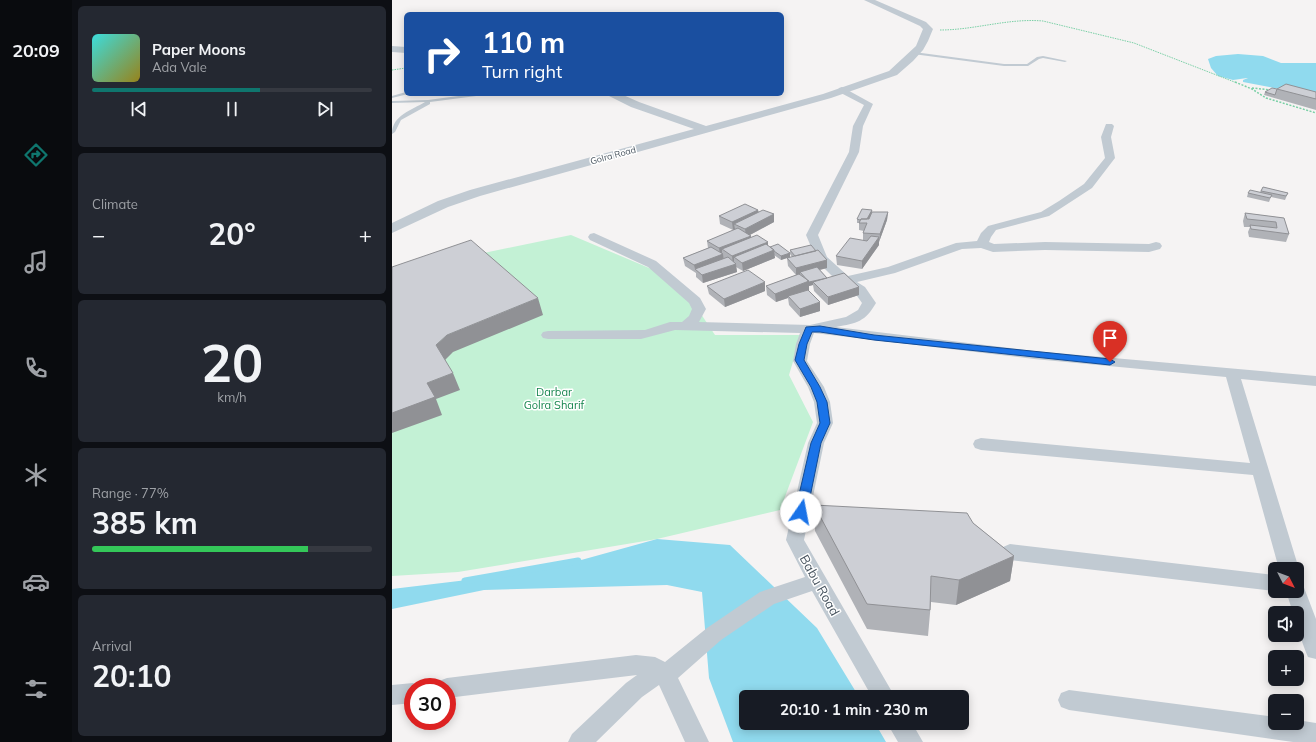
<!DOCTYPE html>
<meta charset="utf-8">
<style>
body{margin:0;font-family:Mulish,sans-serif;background:#242831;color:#f1f3f6;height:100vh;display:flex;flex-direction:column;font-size:15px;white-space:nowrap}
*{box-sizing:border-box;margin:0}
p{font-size:13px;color:#9ea1a6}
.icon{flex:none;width:22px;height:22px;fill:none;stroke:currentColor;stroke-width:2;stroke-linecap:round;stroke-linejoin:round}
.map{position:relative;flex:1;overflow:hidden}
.sheet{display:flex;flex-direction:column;gap:6px;padding:6px;background:#0d0f14;width:320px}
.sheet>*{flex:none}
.guide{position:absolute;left:12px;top:12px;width:380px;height:84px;border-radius:6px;box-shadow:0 2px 10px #0003;background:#1a4fa0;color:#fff;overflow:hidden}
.needle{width:26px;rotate:132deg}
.buttons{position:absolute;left:876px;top:562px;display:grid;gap:8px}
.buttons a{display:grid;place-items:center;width:36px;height:36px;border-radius:6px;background:#171b24;box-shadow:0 2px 10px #0003;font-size:20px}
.speed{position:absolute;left:12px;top:678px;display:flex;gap:8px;font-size:20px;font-weight:700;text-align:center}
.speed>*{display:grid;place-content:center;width:52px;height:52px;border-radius:50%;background:#171b24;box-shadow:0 2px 10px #0003;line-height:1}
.speed .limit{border:6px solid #d22;background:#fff;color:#111}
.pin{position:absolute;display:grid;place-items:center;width:34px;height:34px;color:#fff;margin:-41px -17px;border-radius:50% 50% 50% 0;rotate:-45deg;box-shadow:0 0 4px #0007}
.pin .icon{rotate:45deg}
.me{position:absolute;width:44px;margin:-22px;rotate:12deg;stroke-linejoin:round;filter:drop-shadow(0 0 3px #0008)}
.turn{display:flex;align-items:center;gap:14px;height:84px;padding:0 12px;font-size:18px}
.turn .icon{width:52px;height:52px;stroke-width:2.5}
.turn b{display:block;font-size:28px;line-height:34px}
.big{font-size:30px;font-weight:700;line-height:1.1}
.sheet .card{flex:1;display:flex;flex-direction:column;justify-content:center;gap:6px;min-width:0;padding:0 14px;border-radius:6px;background:#242831}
.sheet .dial{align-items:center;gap:0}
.dial b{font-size:52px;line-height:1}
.song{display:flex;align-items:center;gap:12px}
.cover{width:48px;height:48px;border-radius:6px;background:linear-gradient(135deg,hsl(180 70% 55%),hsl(50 70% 35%))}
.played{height:4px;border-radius:2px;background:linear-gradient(90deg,#0f766e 60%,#363941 60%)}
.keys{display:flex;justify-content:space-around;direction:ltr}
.heat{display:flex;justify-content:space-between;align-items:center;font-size:22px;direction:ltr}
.charge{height:6px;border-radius:3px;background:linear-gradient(90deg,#34c759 77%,#363941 0)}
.trip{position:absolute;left:347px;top:690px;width:230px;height:40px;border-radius:6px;background:#171b24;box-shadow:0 2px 10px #0003;font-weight:700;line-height:40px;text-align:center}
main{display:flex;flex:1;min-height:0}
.tab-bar{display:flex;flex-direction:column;width:72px;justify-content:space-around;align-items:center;background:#090b0e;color:#9ea1a6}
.tab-bar .icon{width:28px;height:28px}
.tab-bar .current{color:#0f766e}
.tab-bar b{font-size:18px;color:#f1f3f6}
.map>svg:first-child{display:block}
</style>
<main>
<nav class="tab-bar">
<b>20:09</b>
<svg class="icon current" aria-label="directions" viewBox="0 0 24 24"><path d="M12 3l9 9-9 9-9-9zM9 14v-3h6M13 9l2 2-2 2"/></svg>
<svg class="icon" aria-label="music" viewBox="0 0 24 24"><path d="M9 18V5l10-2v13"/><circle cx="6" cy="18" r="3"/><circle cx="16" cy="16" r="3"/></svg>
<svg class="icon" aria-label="phone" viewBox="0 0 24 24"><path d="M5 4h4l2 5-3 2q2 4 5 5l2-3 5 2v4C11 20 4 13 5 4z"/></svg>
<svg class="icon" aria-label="climate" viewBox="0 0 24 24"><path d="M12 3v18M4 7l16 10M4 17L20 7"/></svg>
<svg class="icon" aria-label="car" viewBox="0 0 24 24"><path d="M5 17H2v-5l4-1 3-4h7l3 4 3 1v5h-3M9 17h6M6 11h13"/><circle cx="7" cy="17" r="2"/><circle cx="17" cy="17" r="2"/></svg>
<svg class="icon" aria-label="filters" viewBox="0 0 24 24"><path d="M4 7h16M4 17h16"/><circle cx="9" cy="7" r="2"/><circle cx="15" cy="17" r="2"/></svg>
</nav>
<section class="sheet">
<div class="card">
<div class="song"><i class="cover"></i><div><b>Paper Moons</b><p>Ada Vale</p></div></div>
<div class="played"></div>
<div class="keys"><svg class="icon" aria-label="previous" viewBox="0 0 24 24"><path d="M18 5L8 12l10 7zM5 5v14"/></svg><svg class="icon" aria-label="pause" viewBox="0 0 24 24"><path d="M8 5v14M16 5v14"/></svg><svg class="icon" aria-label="next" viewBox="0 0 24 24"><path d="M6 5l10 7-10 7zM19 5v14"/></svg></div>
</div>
<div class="card"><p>Climate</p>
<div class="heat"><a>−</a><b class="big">20°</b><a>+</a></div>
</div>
<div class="card dial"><b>20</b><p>km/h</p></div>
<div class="card"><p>Range · 77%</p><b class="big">385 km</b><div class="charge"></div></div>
<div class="card"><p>Arrival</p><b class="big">20:10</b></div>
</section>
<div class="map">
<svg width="924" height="742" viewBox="0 0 924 742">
<rect width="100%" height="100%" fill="#f5f3f3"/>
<path fill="#c3f1d5" d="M179 235 269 273 309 314 323 335H409L397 375 421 422 388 510 265 539 66 572 0 576V272Z"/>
<path fill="#90daee" d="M846 54 871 56 889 63H924V96L851 82V80L856 78H855L841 80 826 76 819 68 816 59 824 56Z
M265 539 338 545 425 628 467 697H354V723H483L494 742H341L317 678 310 592 275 585 92 590 0 609V589L75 580 182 562Z"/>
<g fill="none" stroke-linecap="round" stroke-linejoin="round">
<path stroke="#90daee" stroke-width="7" d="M73 581 186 561"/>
<path stroke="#7ad0a6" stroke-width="1" stroke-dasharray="1.5 1" stroke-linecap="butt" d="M548 30C583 30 616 18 651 21L742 43 845 83
M0 70 14 68"/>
<path stroke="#7ad0a6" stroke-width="1.5" stroke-dasharray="2 1.5" stroke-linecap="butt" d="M843 82 860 89 874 98 924 113
M860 88 879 90"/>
<path fill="#c1cad2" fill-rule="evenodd" d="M522 52 612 64H635L645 57 651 56 675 61 673 62 651 58 647 59 636 66H612L521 54Z
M14 92V94H16L0 98V96Z
M81 94H94L92 95 38 102V104L9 120 3 132 0 134C0 115 20 110 33 102L0 103V101L36 100Z"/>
<path fill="#c1cad2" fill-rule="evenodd" d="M450 87 481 104 471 126 467 152 426 235 435 257 456 276 496 267 564 243 585 241 589 233 596 226 649 212 667 201 692 184 713 158 709 137 714 124H720L722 126 719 137 723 158 700 188 657 216 604 230 599 237 597 242 602 244 653 242 757 244 764 242 768 243 770 246 768 249 757 252 653 250 601 252 589 248 570 249 503 273 465 282 473 287 484 303C473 322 465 323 444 327L642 351 924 376V386L849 379 907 569 905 572V569H887L861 475 589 450 583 448 581 444 583 440 589 438 858 463 834 377 642 359 422 333 418 344 415 361 432 387 438 402 441 423 432 443 412 540 503 697H480L420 591 382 604 329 640 286 678 317 742H293L267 685 250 697 204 742H176L180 734 234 683 245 675 55 698V687H44L47 681 55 678 244 655 263 657 273 662 315 628 368 592 413 577 394 540 416 443 425 423 422 402 416 387 401 361 404 344 408 333 283 330 249 339H156L151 338 149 335 151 332 156 331 253 330 278 322H290L297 316 300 309 297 303 256 267 198 240 196 237 198 234 202 233 264 261 308 298 314 309 307 322 418 325 454 317 466 310 470 303 463 293 442 278 425 261 414 235 457 152 461 126 472 105 447 92 446 90 447 88Z
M618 544 883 575V591L618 560 611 557 608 552 611 547Z
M905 583 911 585 924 619V659L916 657C910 643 905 628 905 613H901L894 591H905Z
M21 683 30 687H21V703L0 705V685Z
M677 690 883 717V723H905V720L924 723V742H901L677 710 669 707 666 700 669 693Z
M495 723H520L531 742H506Z"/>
<path fill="#c1cad2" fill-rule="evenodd" d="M472 0H483L534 22 541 29 536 41 531 50 521 61 505 75 439 98 88 196 56 207 0 233V223L46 201 78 190 302 129 239 107 217 96 216 94H229L247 102 314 126 431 94 497 71 524 46 531 29 528 26Z
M0 46 14 47V53L0 52Z"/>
</g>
<path fill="#b0b2b7" d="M885 89 924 92V110L872 95 873 92Z
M871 187 896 193 893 200 879 197 877 202 855 197 856 193 868 192Z
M366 210 367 212 382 214V222L358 235 359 236V238L378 247 398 253V257H400L398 254V250L424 251 435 260V268L428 270 435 278 467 287V295L436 305 422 291 421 285 417 286V290L414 291 428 311 408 317 397 305 396 298 384 302 375 295 374 286 404 275 396 266 395 258 389 260 382 255 383 258 351 271 344 267 345 272 311 283 304 277V273L293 266 291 258 316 248 315 241 343 230H341L328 224 327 216Z
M480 210V212H496L495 220 487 242V245L470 269 445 265 444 256 471 241V233L472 231 467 230V223H465V219Z
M853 213 892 218 897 234 894 242 857 237 856 232 858 227H852L851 221Z
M373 282V291L333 307 317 294 315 286Z
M422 505 581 523 622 556 618 581 564 605 539 602 536 636 475 629 423 531Z"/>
<path fill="#909195" d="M366 210 367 217 342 224 343 229 341 230 340 222Z
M480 210V214L475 223 474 220Z
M496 212 495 220 487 242 488 234Z
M382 214V222L354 237 353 229Z
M359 236V244L330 249V254H331L332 262 303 269 304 273 302 265 328 255 327 248Z
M487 237V245L470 269V261Z
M376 242V250L342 257V264L341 265 340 256Z
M382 250 383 258 351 271 350 263Z
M398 253V257L389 260V256Z
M435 260V268L410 274 408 272V275L404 276V268Z
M344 264 345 272 311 283 310 275Z
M435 278V282H421V285L417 286V282Z
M417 281V290L397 297 396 296V298L384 302 383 294Z
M373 282V291L333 307 332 299Z
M467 287V295L436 305V297Z
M146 298 151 315 61 352 51 362 44 345 55 335Z
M428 302V311L408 317V309Z
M61 373 68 390 44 399 50 415 0 433V413L35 383Z
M622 556 618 581 564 605 567 580Z"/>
<path fill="#cdcfd5" stroke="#909195" d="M894 84 924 92V99L885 89Z
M880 88 885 89 883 95 873 92Z
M871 187 896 193 894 196 869 191Z
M858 190 880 195 878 198 856 193Z
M353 204 366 210 340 222 327 216Z
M470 209 480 210 475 219H469L468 220 465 219Z
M371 210 382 214 353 229 342 224Z
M480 212H496L488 234 471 233 475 223H467L469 219H477Z
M853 213 892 218 897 234 859 229 858 225 885 228 884 222 855 219Z
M346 228 359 236 327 248 315 241Z
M365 235 376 242 340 256 330 249Z
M479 236 487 237 470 261 444 256 458 238 475 241Z
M79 240 146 298 55 335 44 345 61 373 35 383 43 397 0 413V267Z
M374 244 382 250 350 263 342 257Z
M386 244 398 253 389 256 382 251V250L378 247Z
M419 245 424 251 403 256 398 250Z
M319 247 331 254 302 265 291 258Z
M426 250 435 260 404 268 395 258Z
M336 257 344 264 310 275 303 269Z
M425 267 435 278 417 282 408 272Z
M356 270 373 282 332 299 315 286Z
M452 273 467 287 436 297 421 282Z
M407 274 417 281 383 294 374 286Z
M416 290 428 302 408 309 396 296Z
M422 505 575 513 581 523 622 556 567 580 539 576 538 610 475 604Z"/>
<path fill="#1a73e8" stroke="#114b97" d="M428 326 482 335 718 359 723 362 718 365 482 340 428 332H420L415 344 412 360 428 387 435 402 438 423 429 443 415 512 413 515 409 517 405 515 403 512 419 443 428 423 425 402 419 387 403 360 407 344 414 327Z"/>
<g text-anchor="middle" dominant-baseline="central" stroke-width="3" stroke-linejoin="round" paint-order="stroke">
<g font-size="9" fill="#4a5661" stroke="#fff">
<text transform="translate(221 155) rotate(-15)">Golra Road</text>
</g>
<g font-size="11" fill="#17864f" stroke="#fff">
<text x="162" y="392">Darbar<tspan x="162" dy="13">Golra Sharif</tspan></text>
</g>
<g font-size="13" fill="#4a5661" stroke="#fff">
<text transform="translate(428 585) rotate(61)">Babu Road</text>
</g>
</g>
</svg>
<div class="buttons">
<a><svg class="needle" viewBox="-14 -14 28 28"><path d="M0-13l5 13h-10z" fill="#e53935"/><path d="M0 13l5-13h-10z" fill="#9ea1a6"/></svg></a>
<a><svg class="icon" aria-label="sound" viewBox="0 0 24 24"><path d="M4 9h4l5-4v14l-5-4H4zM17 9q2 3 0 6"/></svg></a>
<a>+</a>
<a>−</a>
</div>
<div class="speed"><div class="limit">30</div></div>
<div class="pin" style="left:718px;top:362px;background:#d93025"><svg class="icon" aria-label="arrive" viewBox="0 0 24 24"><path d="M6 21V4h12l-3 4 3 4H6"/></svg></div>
<svg class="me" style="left:409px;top:512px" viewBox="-20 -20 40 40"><circle r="19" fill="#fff"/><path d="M0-13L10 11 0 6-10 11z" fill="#1a73e8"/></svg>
<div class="trip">20:10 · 1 min · 230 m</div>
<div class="guide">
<div class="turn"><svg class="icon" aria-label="right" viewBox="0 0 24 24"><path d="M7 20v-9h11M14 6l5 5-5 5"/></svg><div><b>110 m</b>Turn right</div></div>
</div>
</div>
</main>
